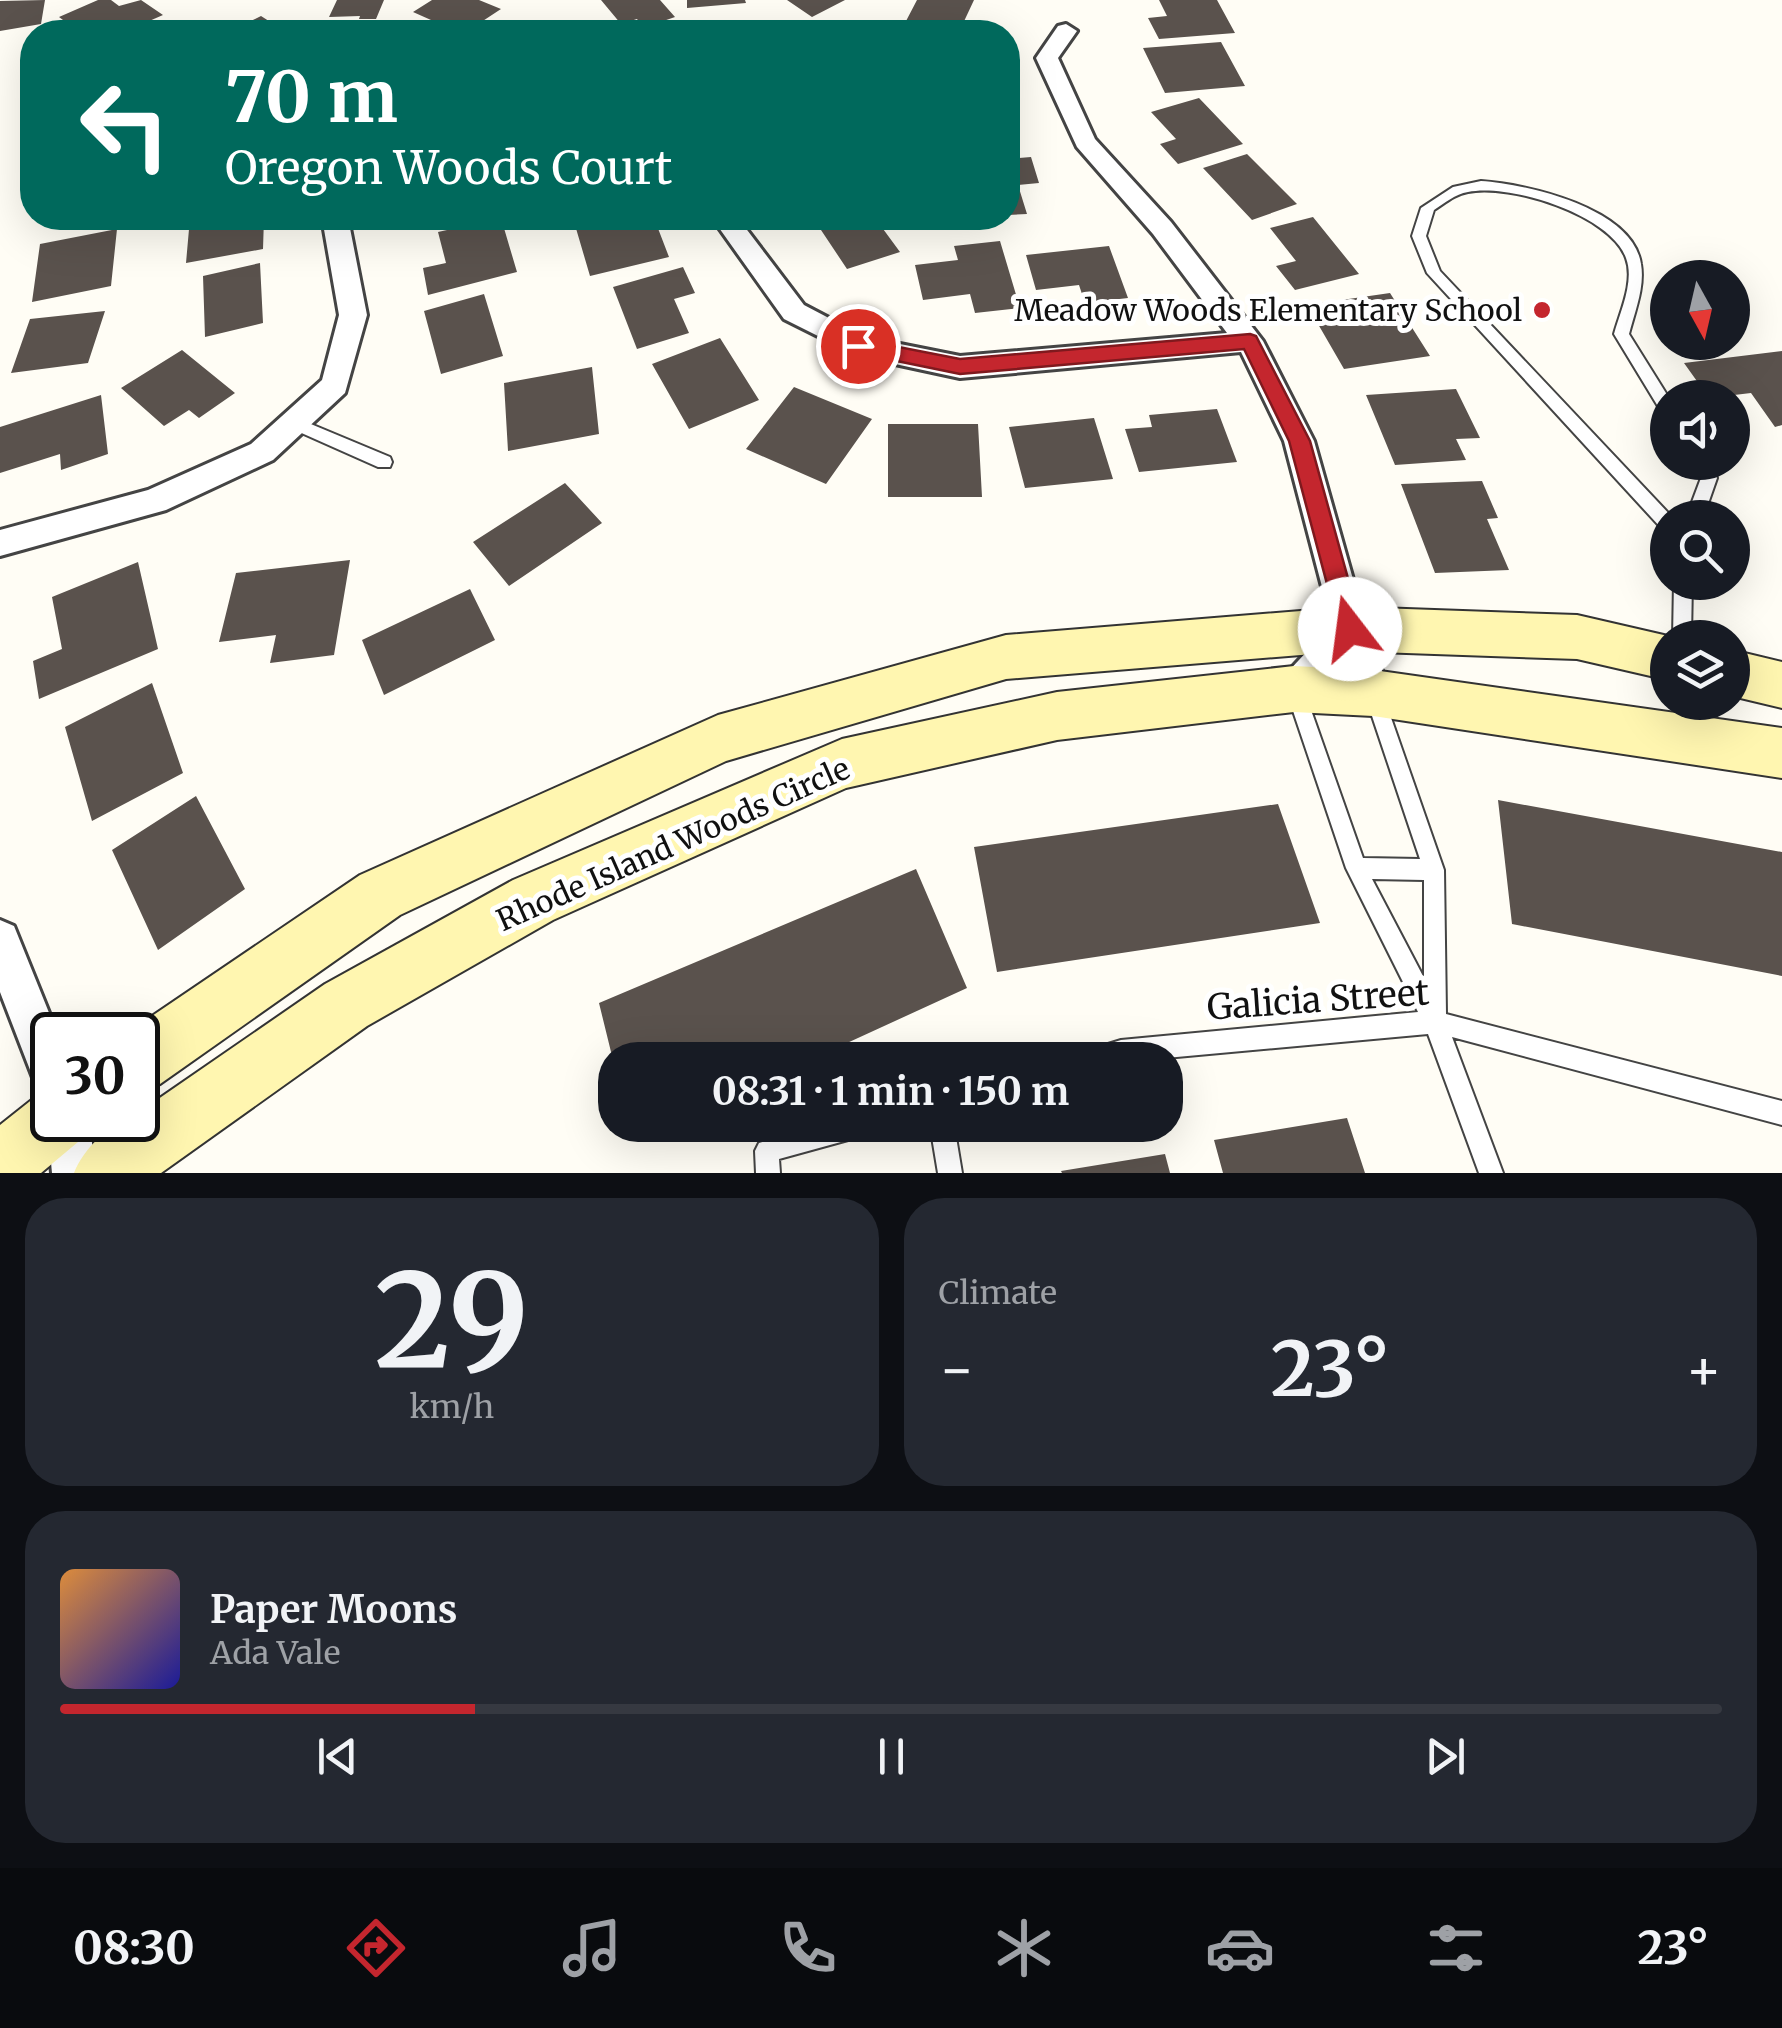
<!DOCTYPE html>
<meta charset="utf-8">
<style>
body{margin:0;font-family:Merriweather,serif;background:#242831;color:#f1f3f6;height:100vh;display:flex;flex-direction:column;font-size:38px;white-space:nowrap}
*{box-sizing:border-box;margin:0}
p{font-size:32px;color:#9ea1a6}
.icon{flex:none;width:55px;height:55px;fill:none;stroke:currentColor;stroke-width:2;stroke-linecap:round;stroke-linejoin:round}
.map{position:relative;height:1173px;overflow:hidden}
.details{display:flex;flex-direction:column;gap:25px;padding:25px;background:#0d0f14;flex:1}
.details>*{flex:none}
.hud{position:absolute;left:20px;top:20px;width:1000px;height:210px;border-radius:40px;box-shadow:0 10px 40px #0002;background:#00695c;color:#fff;overflow:hidden}
.needle{width:65px;rotate:172deg}
.fabs{position:absolute;left:1650px;top:260px;display:grid;gap:20px}
.fabs a{display:grid;place-items:center;width:100px;height:100px;border-radius:50%;background:#171b24;box-shadow:0 10px 40px #0002;font-size:50px}
.speed{position:absolute;left:30px;top:1012px;display:flex;gap:20px;font-size:50px;font-weight:700;text-align:center}
.speed>*{display:grid;place-content:center;width:130px;height:130px;border-radius:50%;background:#171b24;box-shadow:0 10px 40px #0002;line-height:1}
.speed .limit{border:5px solid #111;border-radius:15px;background:#fff;color:#111}
.pin{position:absolute;display:grid;place-items:center;width:85px;height:85px;color:#fff;margin:-42px;border:5px solid #fff;border-radius:50%;box-shadow:0 2px 10px #0007}
.me{position:absolute;width:110px;margin:-55px;rotate:345deg;stroke-linejoin:round;filter:drop-shadow(0 0 8px #0008)}
.turn{display:flex;align-items:center;gap:35px;height:210px;padding:0 40px;font-size:45px}
.turn .icon{width:130px;height:130px;stroke-width:2.5}
.turn b{display:block;font-size:70px;line-height:85px}
.big{font-size:75px;font-weight:700;line-height:1.1}
.details .tile{flex:1;display:flex;flex-direction:column;justify-content:center;gap:15px;min-width:0;padding:0 35px;border-radius:40px;background:#242831}
.details .dial{align-items:center;gap:0}
.dial b{font-size:130px;line-height:1}
.song{display:flex;align-items:center;gap:30px}
.cover{width:120px;height:120px;border-radius:15px;background:linear-gradient(135deg,hsl(30 70% 55%),hsl(240 70% 35%))}
.played{height:10px;border-radius:5px;background:linear-gradient(90deg,#c4262e 25%,#363941 25%)}
.keys{display:flex;justify-content:space-around;direction:ltr}
.heat{display:flex;justify-content:space-between;align-items:center;font-size:55px;direction:ltr}
.details .tiles{flex:1;display:grid;gap:25px;grid-template-columns:1fr 1fr}
.tile:last-child{grid-column:span 2}
.trip{position:absolute;left:598px;top:1042px;width:585px;height:100px;border-radius:40px;background:#171b24;box-shadow:0 10px 40px #0002;font-weight:700;line-height:100px;text-align:center}
.dock{display:flex;height:160px;justify-content:space-around;align-items:center;background:#090b0e;color:#9ea1a6}
.dock .icon{width:70px;height:70px}
.dock .selected{color:#c4262e}
.dock b{font-size:45px;color:#f1f3f6}
.map>svg:first-child{display:block}
</style>
<div class="map">
<svg width="1782" height="1173" viewBox="0 0 1782 1173">
<rect width="100%" height="100%" fill="#fffdf5"/>
<path fill="#5a524d" d="M45 0 41 24 0 31V1Z
M98 0H111L119 6 141 0 163 15 124 32H79L59 17Z
M337 0H384L376 19H359L360 16 329 17Z
M432 0H479L501 9 466 32H458L413 12Z
M601 0H660L675 17 643 28 637 19 621 24Z
M687 0H745L746 3 687 8Z
M787 0H845L812 17Z
M917 0H974L959 32 905 23Z
M1159 0H1217L1235 33 1159 39 1148 18 1167 16Z
M261 16 286 32H228Z
M862 24 864 32H821L820 28Z
M1221 42 1245 86 1165 93 1143 48Z
M1199 98 1243 144 1178 164 1160 144 1176 139 1151 112Z
M1247 154 1297 204 1252 220 1203 168Z
M1031 157 1039 183 1018 185 1027 214 1008 215V159Z
M32 177V203L24 205V180Z
M1313 217 1359 274 1295 290 1276 266 1296 261 1270 228Z
M190 218H264L263 249 186 263Z
M501 218 517 272 428 295 423 268 446 263 438 232Z
M607 218H654L669 257 590 276 575 225Z
M813 218H875L900 252 847 269Z
M117 229 111 286 32 302 40 244Z
M1000 241 1020 308 975 313 970 294 923 300 915 265 958 260 954 246Z
M1109 246 1128 298 1085 303 1079 285 1036 290 1026 255Z
M260 263 263 323 205 337 203 276Z
M683 267 695 293 674 299 689 333 637 349 613 287Z
M1390 293 1430 356 1344 369 1307 305Z
M484 294 503 356 441 374 424 311Z
M105 311 88 363 11 373 30 319Z
M720 338 759 400 689 429 652 364Z
M182 350 235 393 199 418 189 410 164 426 121 388Z
M1782 351V425L1775 427 1751 393 1709 398 1684 363Z
M592 367 599 434 508 451 504 383Z
M794 387 872 419 826 484 746 449Z
M1456 389 1480 438 1456 439 1466 460 1395 465 1366 395Z
M101 395 108 454 61 470 60 454 0 473V427Z
M1217 409 1237 462 1139 472 1125 429 1152 427 1149 415Z
M1094 418 1113 479 1025 488 1009 427Z
M888 424H978L982 497H888Z
M1482 481 1498 518 1487 519 1509 570 1435 573 1401 484Z
M565 483 602 523 509 586 473 542Z
M350 560 334 655 270 663 276 635 219 642 236 573Z
M138 562 158 649 39 699 33 661 62 649 52 597Z
M470 589 495 640 384 695 362 640Z
M152 683 183 773 92 821 65 727Z
M196 796 245 889 158 950 112 850Z
M1498 800 1782 852V976L1512 924Z
M1278 804 1320 923 997 972 974 847Z
M916 869 967 988 810 1060H613L599 1003Z
M1347 1118 1365 1173H1223L1214 1140Z
M629 1125H668L633 1141Z
M1165 1154 1170 1173H1062L1061 1171Z"/>
<g fill="none" stroke-linecap="round" stroke-linejoin="round">
<defs>
<path id="lane" d="M1481 181C1527 184 1633 208 1641 264 1645 287 1635 311 1629 334L1669 398 1668 415 1662 413 1614 334C1620 312 1635 281 1626 258 1611 215 1509 183 1468 192 1455 194 1445 203 1434 210L1426 236 1440 271 1673 518H1668V531L1662 529 1427 273 1412 236 1421 208 1453 187Z
M294 417 390 457 392 462 390 467H378L288 427 286 423Z
M1692 462H1709L1717 478 1703 518H1686L1701 478Z
M1674 582H1692L1691 638H1673Z
M1296 684 1303 687 1305 693 1363 858 1420 859 1366 698 1368 692 1375 689 1382 692 1444 870 1446 1014 1782 1101V1125L1452 1037 1503 1173H1479L1428 1034 1144 1060H1079L1082 1052 1121 1040 1418 1012 1346 868 1287 693 1289 687ZM1372 879 1424 880V978Z
M818 1125H871L867 1133 859 1137 779 1159 780 1173H756L755 1151 759 1143Z
M930 1125H954L962 1173H938Z"/>
<path id="street" d="M1066 24 1077 31 1058 58 1095 139 1171 222 1263 341 1314 441 1367 629 1390 693 1385 704 1373 709 1361 704 1344 659 1306 700 1294 705 1282 700 1277 689 1282 678 1332 625 1284 441 1241 352 960 378 858 356 784 319 712 218H738L804 305 865 337 960 356 1227 333 1153 234 1077 147 1036 58 1058 26Z
M322 218H348L367 315 345 393 273 460 166 510 0 556V530L148 490 251 444 322 380 339 315Z
M0 920 14 926 58 1035H52V1094L37 1088 0 992Z
M52 1106V1120H89L96 1173H52L47 1120Z"/>
<path id="secondary" d="M1350 607 1577 615 1668 636 1673 638H1668V680L1577 659 1350 651 1006 679 726 761 400 915 160 1084 138 1092V1035H124L360 875 718 715 1006 635Z
M1732 650 1782 662V708L1732 696Z
M1294 666 1373 670 1782 728V778L1373 716 1294 712 1057 740 846 788 553 920 367 1026 161 1173H74C83 1150 110 1120 138 1120V1113L325 984 513 880 842 739 1057 692Z
M52 1090V1120H87L78 1142 41 1173H0V1125L34 1098Z"/>
</defs>
<use href="#lane" stroke="#444" stroke-width="4"/>
<use href="#street" stroke="#444" stroke-width="6"/>
<use href="#secondary" stroke="#333" stroke-width="4"/>
<use href="#lane" fill="#fff" fill-rule="evenodd"/>
<use href="#street" fill="#fff" fill-rule="evenodd"/>
<use href="#secondary" fill="#fff6b0" fill-rule="evenodd"/>
</g>
<path fill="#c4262e" stroke="#7f191e" stroke-width="2.5" d="M1250 334 1256 336 1310 441 1362 629 1358 636 1350 639 1342 636 1339 629 1289 441 1244 349 960 374 858 353 849 346 858 339 960 359Z"/>
<circle fill="#c4262e" stroke="#fff" stroke-width="4" cx="1542" cy="310" r="10"/>
<g text-anchor="middle" dominant-baseline="central" stroke-width="10" stroke-linejoin="round" paint-order="stroke">
<g font-size="30" fill="#111" stroke="#fff" text-anchor="end">
<text x="1522" y="310">Meadow Woods Elementary School</text>
</g>
<g font-size="30" fill="#111" stroke="#fff">
<text transform="translate(673 844) rotate(-24)">Rhode Island Woods Circle</text>
</g>
<g font-size="35" fill="#111" stroke="#fff">
<text transform="translate(1318 1000) rotate(-4)">Galicia Street</text>
</g>
</g>
</svg>
<div class="fabs">
<a><svg class="needle" viewBox="-14 -14 28 28"><path d="M0-13l5 13h-10z" fill="#e53935"/><path d="M0 13l5-13h-10z" fill="#9ea1a6"/></svg></a>
<a><svg class="icon" aria-label="sound" viewBox="0 0 24 24"><path d="M4 9h4l5-4v14l-5-4H4zM17 9q2 3 0 6"/></svg></a>
<a><svg class="icon" aria-label="search" viewBox="0 0 24 24"><circle cx="10" cy="10" r="6"/><path d="M15 15l6 6"/></svg></a>
<a><svg class="icon" aria-label="layers" viewBox="0 0 24 24"><path d="M12 4l9 5-9 5-9-5zM3 14l9 5 9-5"/></svg></a>
</div>
<div class="speed"><div class="limit">30</div></div>
<div class="pin" style="left:858px;top:346px;background:#d93025"><svg class="icon" aria-label="arrive" viewBox="0 0 24 24"><path d="M6 21V4h12l-3 4 3 4H6"/></svg></div>
<svg class="me" style="left:1350px;top:629px" viewBox="-20 -20 40 40"><circle r="19" fill="#fff"/><path d="M0-13L10 11 0 6-10 11z" fill="#c4262e"/></svg>
<div class="trip">08:31 · 1 min · 150 m</div>
<div class="hud">
<div class="turn"><svg class="icon" aria-label="left" viewBox="0 0 24 24"><path d="M17 20v-9H6M10 6l-5 5 5 5"/></svg><div><b>70 m</b>Oregon Woods Court</div></div>
</div>
</div>
<section class="details">
<div class="tiles">
<div class="tile dial"><b>29</b><p>km/h</p></div>
<div class="tile"><p>Climate</p>
<div class="heat"><a>−</a><b class="big">23°</b><a>+</a></div>
</div>
<div class="tile">
<div class="song"><i class="cover"></i><div><b>Paper Moons</b><p>Ada Vale</p></div></div>
<div class="played"></div>
<div class="keys"><svg class="icon" aria-label="previous" viewBox="0 0 24 24"><path d="M18 5L8 12l10 7zM5 5v14"/></svg><svg class="icon" aria-label="pause" viewBox="0 0 24 24"><path d="M8 5v14M16 5v14"/></svg><svg class="icon" aria-label="next" viewBox="0 0 24 24"><path d="M6 5l10 7-10 7zM19 5v14"/></svg></div>
</div>
</div>
</section>
<nav class="dock">
<b>08:30</b>
<svg class="icon selected" aria-label="directions" viewBox="0 0 24 24"><path d="M12 3l9 9-9 9-9-9zM9 14v-3h6M13 9l2 2-2 2"/></svg>
<svg class="icon" aria-label="music" viewBox="0 0 24 24"><path d="M9 18V5l10-2v13"/><circle cx="6" cy="18" r="3"/><circle cx="16" cy="16" r="3"/></svg>
<svg class="icon" aria-label="phone" viewBox="0 0 24 24"><path d="M5 4h4l2 5-3 2q2 4 5 5l2-3 5 2v4C11 20 4 13 5 4z"/></svg>
<svg class="icon" aria-label="climate" viewBox="0 0 24 24"><path d="M12 3v18M4 7l16 10M4 17L20 7"/></svg>
<svg class="icon" aria-label="car" viewBox="0 0 24 24"><path d="M5 17H2v-5l4-1 3-4h7l3 4 3 1v5h-3M9 17h6M6 11h13"/><circle cx="7" cy="17" r="2"/><circle cx="17" cy="17" r="2"/></svg>
<svg class="icon" aria-label="filters" viewBox="0 0 24 24"><path d="M4 7h16M4 17h16"/><circle cx="9" cy="7" r="2"/><circle cx="15" cy="17" r="2"/></svg>
<b>23°</b>
</nav>
